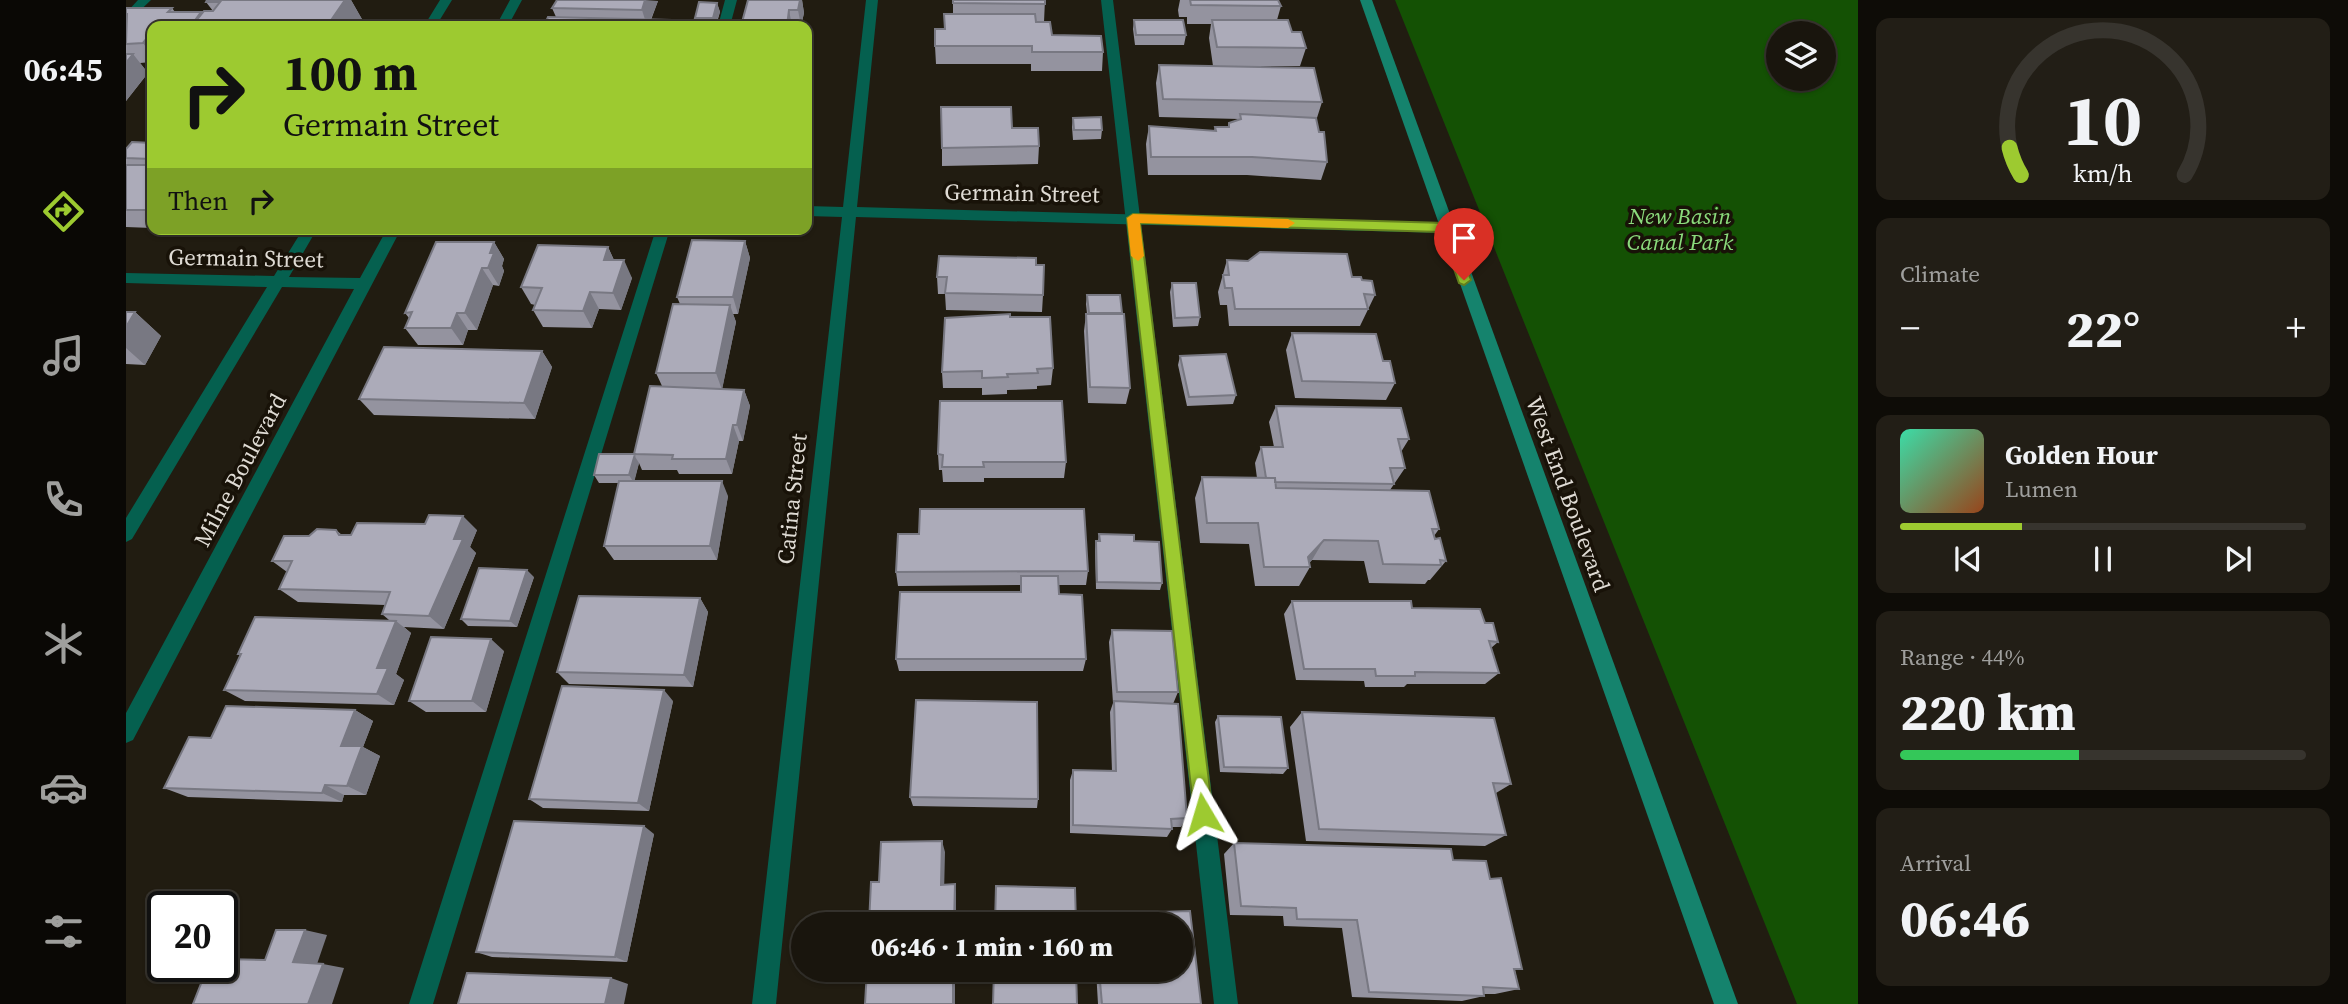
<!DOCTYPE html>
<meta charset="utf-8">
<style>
body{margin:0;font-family:"Source Serif 4",serif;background:#221e16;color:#f1f3f6;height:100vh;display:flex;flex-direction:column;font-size:26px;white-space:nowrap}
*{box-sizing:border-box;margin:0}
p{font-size:23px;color:#9f9f9d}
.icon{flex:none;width:38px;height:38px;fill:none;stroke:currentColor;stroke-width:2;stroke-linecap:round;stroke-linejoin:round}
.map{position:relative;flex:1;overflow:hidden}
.sheet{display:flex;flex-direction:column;gap:18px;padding:18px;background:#0e0c07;width:490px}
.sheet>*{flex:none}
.guide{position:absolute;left:21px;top:21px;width:665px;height:214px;border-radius:14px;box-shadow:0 2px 5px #0004,0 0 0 2px #37342e;background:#9dca30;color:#111;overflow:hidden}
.tools{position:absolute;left:1640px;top:21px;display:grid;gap:14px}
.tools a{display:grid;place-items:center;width:70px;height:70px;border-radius:50%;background:#19150d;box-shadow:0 2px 5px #0004,0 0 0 2px #37342e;font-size:35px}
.speed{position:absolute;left:21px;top:891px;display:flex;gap:14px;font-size:35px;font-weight:700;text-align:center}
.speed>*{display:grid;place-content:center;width:91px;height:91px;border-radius:50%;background:#19150d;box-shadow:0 2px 5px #0004,0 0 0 2px #37342e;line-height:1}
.speed .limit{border:4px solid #111;border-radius:10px;background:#fff;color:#111}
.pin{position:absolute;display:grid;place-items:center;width:60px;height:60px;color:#fff;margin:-72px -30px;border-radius:50% 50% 50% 0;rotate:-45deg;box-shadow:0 0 7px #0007}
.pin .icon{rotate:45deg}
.me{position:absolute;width:77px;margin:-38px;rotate:353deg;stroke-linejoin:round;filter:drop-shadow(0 0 5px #0008)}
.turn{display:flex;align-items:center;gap:24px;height:147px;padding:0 21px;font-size:32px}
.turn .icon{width:91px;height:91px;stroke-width:2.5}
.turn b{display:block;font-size:49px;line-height:60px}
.then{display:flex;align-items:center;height:66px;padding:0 21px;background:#0003;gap:14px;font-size:26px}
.big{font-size:52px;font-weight:800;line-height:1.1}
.sheet .tile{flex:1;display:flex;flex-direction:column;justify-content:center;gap:10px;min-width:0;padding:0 24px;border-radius:14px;background:#221e16}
.sheet .dial{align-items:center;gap:0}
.dial svg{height:182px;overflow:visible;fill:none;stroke:#37342e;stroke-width:7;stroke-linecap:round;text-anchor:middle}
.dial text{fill:#f1f3f6;stroke:none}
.song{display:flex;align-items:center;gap:21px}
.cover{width:84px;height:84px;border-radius:10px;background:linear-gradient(135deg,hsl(160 70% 55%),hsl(20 70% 35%))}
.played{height:7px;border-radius:4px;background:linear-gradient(90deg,#9dca30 30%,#37342e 30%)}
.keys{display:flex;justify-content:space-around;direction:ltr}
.heat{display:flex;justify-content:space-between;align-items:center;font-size:38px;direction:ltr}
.charge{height:10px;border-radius:5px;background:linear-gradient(90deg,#34c759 44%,#37342e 0)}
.trip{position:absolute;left:665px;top:912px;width:402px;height:70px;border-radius:35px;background:#19150d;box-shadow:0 2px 5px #0004,0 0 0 2px #37342e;font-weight:800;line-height:70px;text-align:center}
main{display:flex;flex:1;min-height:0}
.menu{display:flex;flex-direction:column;width:126px;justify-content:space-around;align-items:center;background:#0a0805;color:#9f9f9d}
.menu .icon{width:49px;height:49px}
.menu .selected{color:#9dca30}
.menu b{font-size:32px;color:#f1f3f6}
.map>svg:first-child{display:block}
</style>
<main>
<nav class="menu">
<b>06:45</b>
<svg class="icon selected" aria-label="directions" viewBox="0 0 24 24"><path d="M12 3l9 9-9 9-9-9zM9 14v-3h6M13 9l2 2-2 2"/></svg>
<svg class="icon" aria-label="music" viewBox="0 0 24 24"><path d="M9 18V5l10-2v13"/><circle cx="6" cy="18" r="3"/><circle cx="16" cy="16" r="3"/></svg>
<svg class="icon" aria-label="phone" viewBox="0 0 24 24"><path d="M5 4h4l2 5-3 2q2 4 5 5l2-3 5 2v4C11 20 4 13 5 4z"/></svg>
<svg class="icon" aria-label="climate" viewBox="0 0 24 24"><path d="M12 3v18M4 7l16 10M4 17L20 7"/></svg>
<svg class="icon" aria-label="car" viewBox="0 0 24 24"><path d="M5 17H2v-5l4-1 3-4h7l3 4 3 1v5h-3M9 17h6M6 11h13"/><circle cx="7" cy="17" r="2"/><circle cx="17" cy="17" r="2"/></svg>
<svg class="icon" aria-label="filters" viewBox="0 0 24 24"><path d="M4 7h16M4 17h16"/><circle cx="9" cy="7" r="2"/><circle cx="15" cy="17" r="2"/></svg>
</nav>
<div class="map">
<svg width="1732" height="1004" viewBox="0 0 1732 1004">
<rect width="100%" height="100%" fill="#211c11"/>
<path fill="#145104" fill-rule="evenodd" d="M1269 0H1732V1004H1671ZM1652 33H1698V79H1652Z"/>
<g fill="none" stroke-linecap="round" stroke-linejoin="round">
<path fill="#05604f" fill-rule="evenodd" d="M12 0H25L0 24V13Z
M599 0H611L604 26H592Z
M975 0H987L1112 1004H1088Z
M530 229H544L307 1004H283Z"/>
<path fill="#05604f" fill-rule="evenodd" d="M314 0H326L310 26H298Z
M384 0H396L382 26H370Z
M740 0H752L731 207 1319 223 1326 228 1319 233 730 217 650 1004H626L716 217 681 216V206L717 207Z
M177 229H191L163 277 234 278 261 229H275L7 740 0 743V713L228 289 156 287 6 539 0 542V518L141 287 0 283V273L148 276Z"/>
<path fill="#15836d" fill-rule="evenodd" d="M1234 0H1246L1612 1004H1588Z"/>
</g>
<path fill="#94939f" d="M81 0H225L237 21 234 26H26V62L14 63 22 73 0 101V8H46L49 12 76 14 87 11 80 2Z
M622 0H676L678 13 675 26H615Z
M827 0H919L918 22 926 35 977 52 976 71H905V64H810L809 46 827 14Z
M1048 0H1152L1155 6 1151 20 1166 32 1180 48 1174 66H1090L1196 102 1190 121 1201 162 1195 180 1121 175H1022L1020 144 1023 126 1088 131 1089 127H1102L1103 123 1113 119 1033 117 1030 83 1033 65 1087 66 1083 38 1085 24H1061V17H1053L1052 10 1054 0Z
M532 1 525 20H545L547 26H418L430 17 426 8Z
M591 3 594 12 590 26H571L569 18Z
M1008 20 1060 35 1058 45H1009L1007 29Z
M947 118 976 130 975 139 947 140 946 127Z
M886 128 913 146 912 164 816 166V148Z
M26 143V228L0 227V149Z
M619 241 624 258 612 314H607L610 322 596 389 618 390 624 406 617 441H613L606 474H553L551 470H516L513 463 508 481 602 496 591 560H488L478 546 493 483H473L468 475 508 454 536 386 530 373 554 304 551 297Z
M368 242 378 259 376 266 378 271 373 286 367 285 351 330H342L337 345H292L279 328 283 318 279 313Z
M482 247 488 260 506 278 495 310 473 309 466 328 417 327 407 310 409 305 405 304 395 287Z
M1101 260 1226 277 1236 280 1249 295 1234 326H1103L1101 305H1094L1092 292Z
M910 265 917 295 916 312 820 310 819 294H812L811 277Z
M1046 283 1074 317 1072 326 1047 327 1044 292Z
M961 295H994L1004 388 1000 404 962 403 958 331 960 314H961L960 304Z
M0 312H9L35 336 19 365 0 364Z
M884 317 927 368 925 385 911 386V389L881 390V394L856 395V388H817L816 372Z
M1166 333 1257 361 1269 383 1260 400 1169 398 1160 350Z
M416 351 426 367 409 419 248 415 233 399Z
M1054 356 1110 395 1107 404 1061 406 1052 365Z
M1150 406 1283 439 1275 452 1279 468 1264 490 1313 529 1308 536 1320 561 1304 580H1302L1299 584 1243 583 1238 561 1186 560 1184 562V567L1173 586H1129L1123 544 1074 543 1069 498 1076 477 1131 478 1129 463 1135 447H1148L1143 422Z
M812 454 940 462 938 478H858V482H817L816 470H813Z
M210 530 216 535H225L351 530 344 547 350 553 318 629 278 627 285 633 270 674 278 680 268 705 119 701 98 690 114 655 112 654 263 620 256 614 259 605 172 602 153 589 161 572 146 561 183 536Z
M973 534 1008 541 1036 583 1034 590 970 589 969 549 970 541H972Z
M962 571 960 585H933V594L960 659 957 671H773L770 659 894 592V585L772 586 770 572Z
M408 577 391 627 342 626 335 619Z
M574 598 582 612 567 687 443 684 431 672Z
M1166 601 1286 608 1372 642 1365 648 1373 673 1359 684H1281L1278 687H1239L1238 681 1170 680 1158 614Z
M986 630 1052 692 1047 704 1061 818 1055 827H1046V829L1041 837 944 833V780L947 770 986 771 984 712 987 703 983 642Z
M378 651 360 712H300L283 701Z
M547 701 523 811 417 808 403 799Z
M229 710 247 721 237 747 254 756 240 795H218L216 802 62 797 38 788 85 738Z
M1176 712 1385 784 1370 793 1380 835 1359 846 1180 841 1164 727Z
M1092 716 1162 768 1157 774 1094 772 1089 722Z
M784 797 912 799 911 808 787 806Z
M528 834 501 962 366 957 350 952Z
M1108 843 1327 860 1364 879 1396 969 1389 970 1393 989 1369 994H1358V996L1336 1001 1226 997 1216 928 1158 926 1157 916 1104 915 1098 854Z
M1064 911 1075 1004H972L970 970H1055V924H967L966 919 970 914Z"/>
<path fill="#787882" d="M219 0H225L237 21 234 26H201Z
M519 0 532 1 522 26H521L516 10Z
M674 0H676L678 13 675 26 672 10Z
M591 3 594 12 589 26 587 18Z
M663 10 666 26H661Z
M26 32V55L17 43Z
M7 54 22 73 0 101V63Z
M619 241 624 258 612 314 607 297Z
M368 242 378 259 376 266 378 271 373 286 362 268 364 253Z
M482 247 490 265 478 260Z
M498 260 506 278 495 310 487 293Z
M356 268 367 285 351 330 339 313Z
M464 292 473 309 466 328 457 311Z
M604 305 610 322 596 390 590 373Z
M9 312 35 336 19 365 0 348V327Z
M331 313 342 330 337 345 325 328Z
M416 351 426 367 409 419 398 403Z
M618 390 624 406 617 441 611 425Z
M607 425 613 441 606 474 600 459Z
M508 455 513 463 508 483 503 475Z
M596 481 602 496 591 560 584 546Z
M337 516 351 530 344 547 350 553 318 629 303 616 328 539Z
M1198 540 1186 560 1180 567 1182 557Z
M401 570 408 577 391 627 384 621Z
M574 598 582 612 567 687 558 675Z
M270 621 285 633 270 674 278 680 268 705 251 694V668Z
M365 639 378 651 360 712 346 701Z
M538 690 547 701 523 811 512 803Z
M229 710 247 721 237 747 254 756 240 795 221 786 215 746Z
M199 785 218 795 216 802 196 793Z
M518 826 528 834 501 962 489 957Z
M816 841 819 852 818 894 815 885Z
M829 884 830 893V924H828Z
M179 930 201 935 190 967 167 962Z
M197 964 218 968 206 1004H182Z
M827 970H829V1004H827Z
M485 978 502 984 498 1004H479Z"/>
<path fill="#acabb9" stroke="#787882" stroke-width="2" d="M81 0H219L201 26H66L78 11H87L94 2H80Z
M431 0H519L516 10 426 8Z
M622 0H674L672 10H663L661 26H615Z
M827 0H919V4L827 3Z
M1064 0H1152L1155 6 1065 5Z
M573 2 591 3 587 18H569Z
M0 8H46L42 12H75L67 23H33L31 26H26V32L17 43 0 44 1 14H0Z
M818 14H909L910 22H924L926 35 975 36 977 52H906V46H809V29H819Z
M422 17 545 20 543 26H418Z
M1008 20H1057L1060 35H1010Z
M1086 20H1162L1166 32H1175L1180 48 1091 47Z
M0 54H7L0 63Z
M1033 65 1188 68 1196 102 1037 99Z
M815 107H885L886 128H912L913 146 816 148Z
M1114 114 1190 118 1193 132H1198L1201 162 1126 157H1025L1023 126 1090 131 1089 127H1103V123L1115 119Z
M975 117 976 130H948L947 118Z
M6 142 26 143V145L21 151 26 157 25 159 0 158V149Z
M26 145V151H21Z
M0 165H26V210H0Z
M566 240 619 241 607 297H551Z
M310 242H368L364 253H368L362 268H356L339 313H331L325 328H279L286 312 279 313Z
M412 245 482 247 478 260H498L487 293 464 292 457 311 407 310 416 288 395 287Z
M1134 252 1221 254 1226 277H1235L1236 280 1246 281 1249 295 1238 294 1242 309H1109L1106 288H1099L1097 275H1103L1101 260 1122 261Z
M813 256 910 258V265H918L917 295 819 293 821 277H811Z
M1046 283H1070L1074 317 1049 318Z
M961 295H994L996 313H963Z
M547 304 604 305 590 373H530Z
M0 312H9L0 327Z
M884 314V317H924L927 368 911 369 912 373 881 374 882 377 856 378V371L816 372 819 318Z
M960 314H998L1004 388 964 387Z
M1166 333 1250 334 1257 361H1264L1269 383 1176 381Z
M258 347 416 351 398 403 233 399Z
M1100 354 1110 395 1063 397 1054 356Z
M524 386 618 390 611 425H607L600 459H546L547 455 508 454Z
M814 401H936L940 462H857L858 467H816L817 455 812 454Z
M1150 406 1275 408 1283 439H1272L1279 468H1264L1268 484 1149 482V478H1140L1135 447H1157Z
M473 454H509L503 475H468Z
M1076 477 1149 478 1150 488 1303 491 1313 529H1306L1309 539 1314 538 1320 561 1314 560 1315 565 1257 564 1252 541 1198 540 1182 557 1184 567H1138L1132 523H1081Z
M493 481H596L584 546H478Z
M794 509H958L962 571 770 572 772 534H793Z
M303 515 337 516 328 539H337L303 616 256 614 264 592 153 589 166 561H146L158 536H183L191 529 210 530 213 535H225L231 523 299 524Z
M973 534 1008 535V541L1033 542 1036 583 971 582 970 541H974Z
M353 568 401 570 384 621 335 619Z
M895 576H932L933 594 956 595 960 659H770L774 592H895Z
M453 596 574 598 558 675 431 672Z
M1166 601H1285L1286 608 1354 609 1359 623H1367L1372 642 1363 641 1373 673 1289 672V676H1250L1249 669H1178Z
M129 617 270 621 251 668H262L251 694 98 690 115 654H112Z
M986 630 1046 631 1052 692H991Z
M305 637 365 639 346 701H283Z
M436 686 538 690 512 803 403 799Z
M790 700 911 702 912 799 784 797Z
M988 701 1052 704 1061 818 1045 819 1046 829 947 825V770L990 771Z
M100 706 229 710 215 746H236L221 786 199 785 196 793 38 788 63 737 85 738Z
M1176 712 1368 718 1385 784 1367 783 1380 835 1193 829Z
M1092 716 1155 717 1162 768 1098 767Z
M388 821 518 826 489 957 350 952Z
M816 841 815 885 829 884 828 924H743L745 882H753L755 842Z
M1108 843 1325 849 1327 860 1360 861 1364 879 1375 878 1396 969H1388L1393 989 1357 987 1358 996 1243 992 1231 920 1171 919 1170 908 1115 906Z
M870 886 949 888 950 924H869Z
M1064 911 1075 1004H976L973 970H1055V924H970V914Z
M150 930H179L167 962 197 964 182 1004H67L82 966H96V959L139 960Z
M741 970H827V1004H739Z
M868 970H950L951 1004H867Z
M341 973 485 978 479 1004H332Z"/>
<path fill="#9dca30" stroke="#66831f" stroke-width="2" d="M1007 214 1320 223 1326 228 1345 280 1338 285 1333 283 1315 232 1014 223 1087 814 1084 821 1077 824 1071 821 1068 814 1001 218Z"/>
<path fill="#f59e0b" d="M1007 214 1162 219 1169 223 1162 228 1014 223 1018 256 1012 261 1005 256 1001 218Z"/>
<g text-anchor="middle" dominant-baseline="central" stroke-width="7" stroke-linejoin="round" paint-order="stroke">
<g font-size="23" fill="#dfdbd4" stroke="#181208">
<text transform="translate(896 193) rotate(1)">Germain Street</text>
<text transform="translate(120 258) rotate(1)">Germain Street</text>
<text transform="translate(114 470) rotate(-62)">Milne Boulevard</text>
<text transform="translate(1442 494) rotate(70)">West End Boulevard</text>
<text transform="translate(666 499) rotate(-84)">Catina Street</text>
</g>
<g font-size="23" font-style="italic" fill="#8bdb7c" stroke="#181208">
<text x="1554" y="216">New Basin<tspan x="1554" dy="26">Canal Park</tspan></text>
</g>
</g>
</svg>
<div class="tools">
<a><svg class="icon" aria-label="layers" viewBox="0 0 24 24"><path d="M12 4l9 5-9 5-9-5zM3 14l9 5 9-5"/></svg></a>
</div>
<div class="speed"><div class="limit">20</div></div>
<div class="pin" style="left:1338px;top:280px;background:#d93025"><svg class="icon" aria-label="arrive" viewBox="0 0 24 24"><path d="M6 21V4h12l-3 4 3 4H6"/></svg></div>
<svg class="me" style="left:1077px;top:814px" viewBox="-20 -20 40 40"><path d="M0-17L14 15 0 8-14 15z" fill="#9dca30" stroke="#fff" stroke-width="4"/></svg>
<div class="trip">06:46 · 1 min · 160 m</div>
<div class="guide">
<div class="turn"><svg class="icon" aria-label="right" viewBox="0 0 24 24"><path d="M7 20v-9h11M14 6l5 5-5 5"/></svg><div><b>100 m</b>Germain Street</div></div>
<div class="then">Then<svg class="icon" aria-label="right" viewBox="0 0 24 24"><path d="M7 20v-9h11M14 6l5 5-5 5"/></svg></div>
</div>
</div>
<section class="sheet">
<div class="tile dial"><svg viewBox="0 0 100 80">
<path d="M14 69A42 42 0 1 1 86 69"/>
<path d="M14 69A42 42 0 0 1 9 57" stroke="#9dca30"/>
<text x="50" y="56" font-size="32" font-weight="700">10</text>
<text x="50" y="72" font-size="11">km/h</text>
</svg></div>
<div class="tile"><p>Climate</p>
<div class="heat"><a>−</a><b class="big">22°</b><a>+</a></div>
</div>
<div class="tile">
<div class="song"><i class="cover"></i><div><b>Golden Hour</b><p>Lumen</p></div></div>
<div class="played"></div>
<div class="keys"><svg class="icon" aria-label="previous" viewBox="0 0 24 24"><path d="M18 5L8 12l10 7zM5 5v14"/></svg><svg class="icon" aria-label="pause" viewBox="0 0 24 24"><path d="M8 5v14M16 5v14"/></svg><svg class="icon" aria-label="next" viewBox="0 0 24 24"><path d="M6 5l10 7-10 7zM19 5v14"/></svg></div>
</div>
<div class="tile"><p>Range · 44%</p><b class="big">220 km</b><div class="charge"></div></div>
<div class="tile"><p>Arrival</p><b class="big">06:46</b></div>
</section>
</main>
